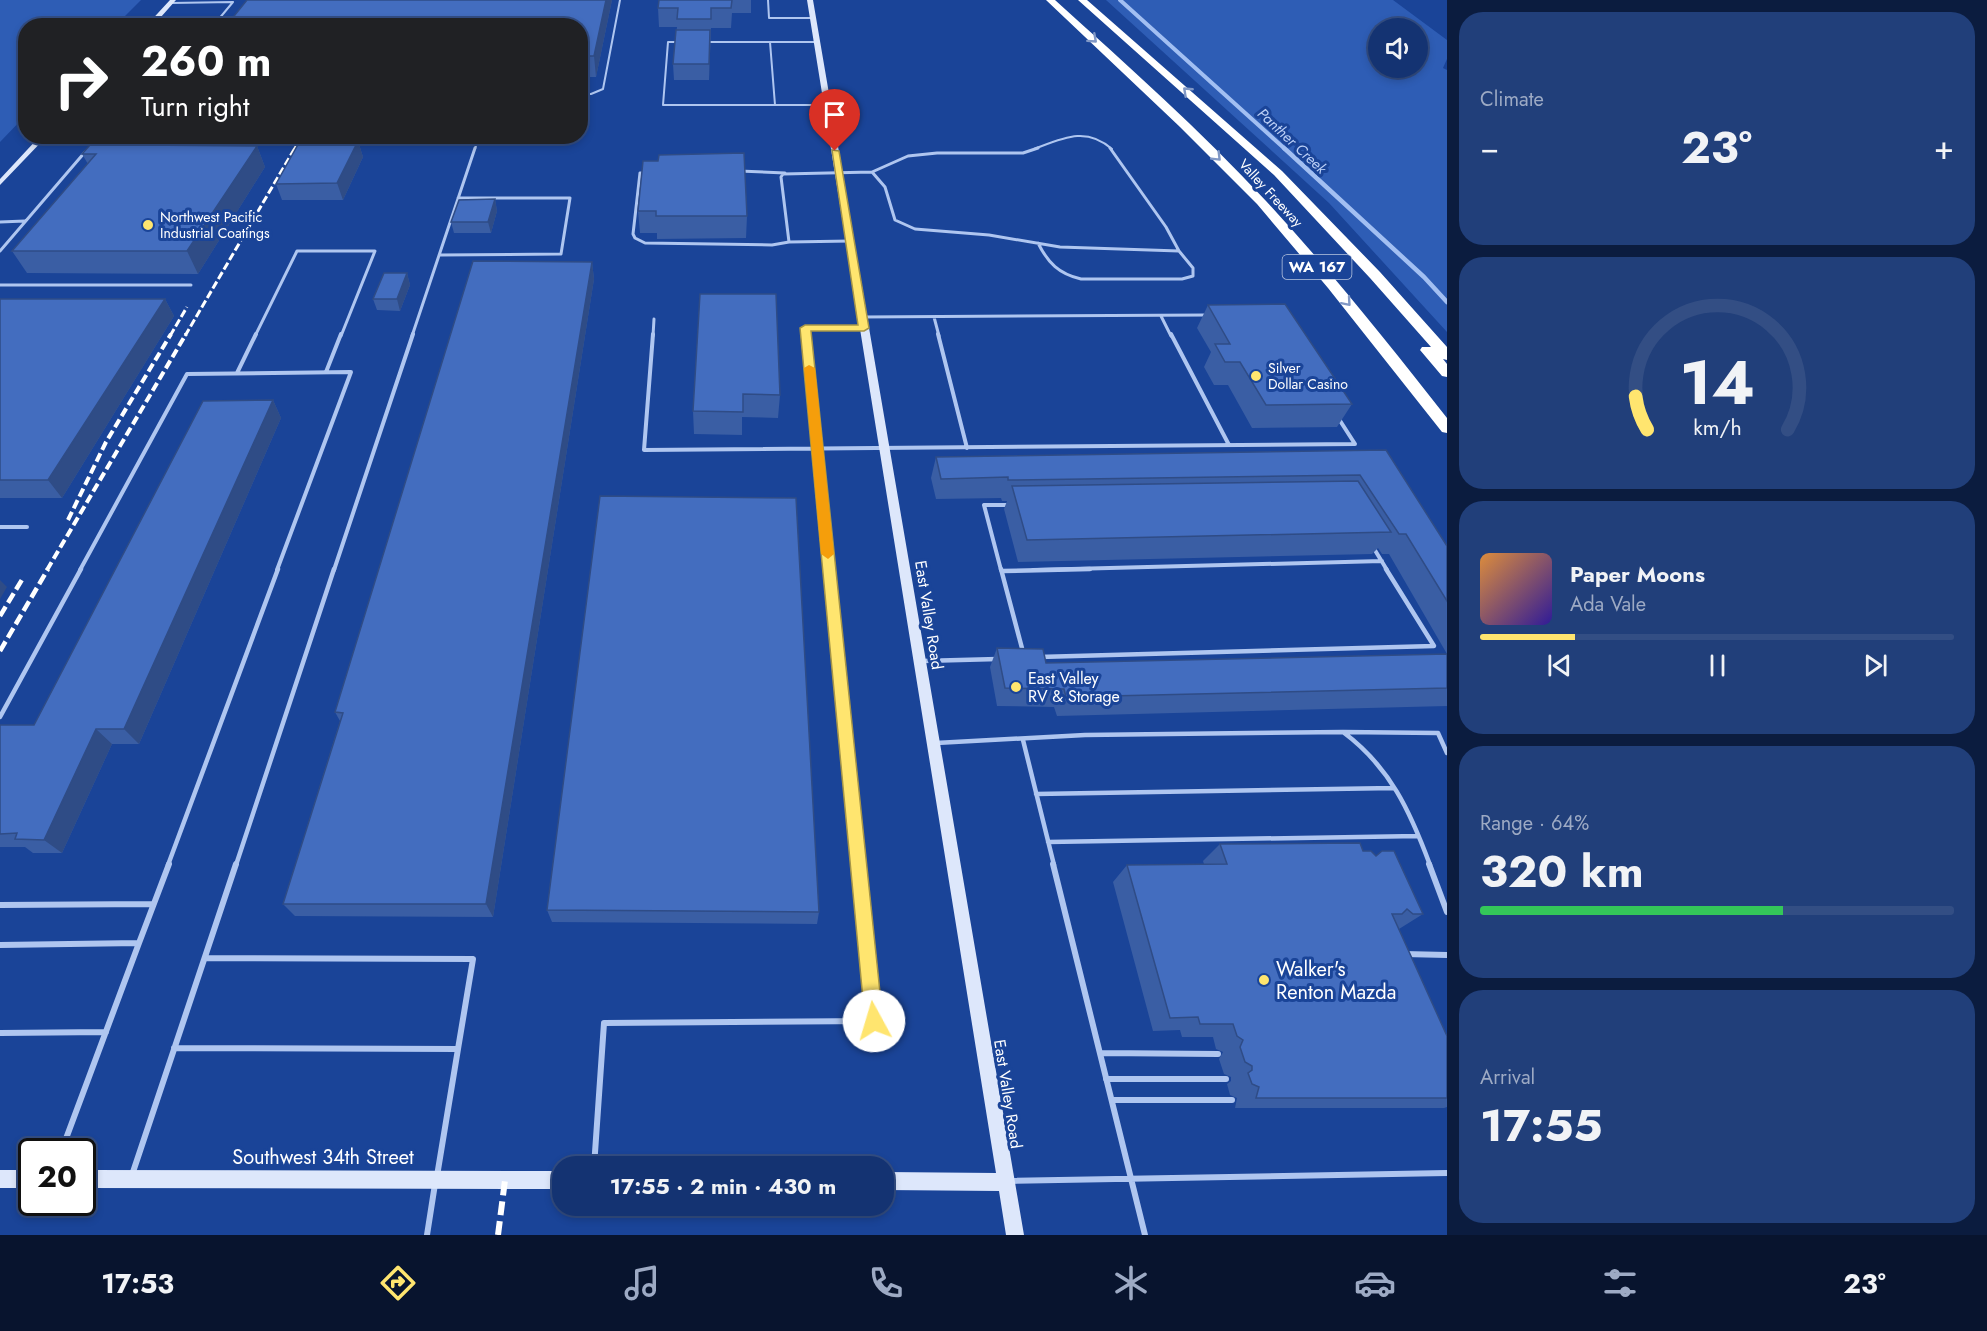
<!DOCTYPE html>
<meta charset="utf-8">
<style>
body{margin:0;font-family:Jost,sans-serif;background:#213f7a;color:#f1f3f6;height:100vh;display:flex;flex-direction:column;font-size:22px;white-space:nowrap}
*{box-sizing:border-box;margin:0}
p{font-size:20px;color:#9daac4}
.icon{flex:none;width:33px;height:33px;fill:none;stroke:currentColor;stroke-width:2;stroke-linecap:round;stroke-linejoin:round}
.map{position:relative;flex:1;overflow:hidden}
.details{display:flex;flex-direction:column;gap:12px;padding:12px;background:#0b1c3f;width:540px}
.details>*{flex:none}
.banner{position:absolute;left:18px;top:18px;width:570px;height:126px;border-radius:24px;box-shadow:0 3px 9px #0003,0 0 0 2px #334e84;background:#202124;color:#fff;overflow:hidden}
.controls{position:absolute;left:1368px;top:18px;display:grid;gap:12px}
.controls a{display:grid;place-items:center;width:60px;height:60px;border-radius:50%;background:#143372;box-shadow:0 3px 9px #0003,0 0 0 2px #334e84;font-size:30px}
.speed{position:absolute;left:18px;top:1138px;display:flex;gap:12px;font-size:30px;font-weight:700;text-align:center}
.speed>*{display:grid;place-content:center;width:78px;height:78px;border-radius:50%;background:#143372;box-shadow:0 3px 9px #0003,0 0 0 2px #334e84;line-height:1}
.speed .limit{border:3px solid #111;border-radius:9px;background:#fff;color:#111}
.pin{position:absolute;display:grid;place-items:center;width:51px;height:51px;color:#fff;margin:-62px -26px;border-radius:50% 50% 50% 0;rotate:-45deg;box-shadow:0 0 6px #0007}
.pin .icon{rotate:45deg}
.me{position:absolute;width:66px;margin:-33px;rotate:354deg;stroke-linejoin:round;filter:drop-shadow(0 0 4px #0008)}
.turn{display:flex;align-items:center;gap:21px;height:126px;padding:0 24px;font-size:27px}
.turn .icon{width:78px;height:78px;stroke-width:2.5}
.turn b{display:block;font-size:42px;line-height:51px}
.big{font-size:45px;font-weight:700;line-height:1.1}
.details .widget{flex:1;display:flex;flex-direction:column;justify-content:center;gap:9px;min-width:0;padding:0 21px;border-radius:24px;background:#213f7a}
.details .dial{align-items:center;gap:0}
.dial svg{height:156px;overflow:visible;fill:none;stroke:#334e84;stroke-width:7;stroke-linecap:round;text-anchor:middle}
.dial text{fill:#f1f3f6;stroke:none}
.song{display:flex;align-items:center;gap:18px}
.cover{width:72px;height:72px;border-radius:9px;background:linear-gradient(135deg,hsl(30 70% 55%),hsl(250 70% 35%))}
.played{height:6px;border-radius:3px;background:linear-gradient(90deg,#ffe56f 20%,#334e84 20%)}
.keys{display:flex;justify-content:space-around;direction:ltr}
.heat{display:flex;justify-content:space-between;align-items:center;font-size:33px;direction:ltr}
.charge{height:9px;border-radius:4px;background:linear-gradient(90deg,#34c759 64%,#334e84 0)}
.trip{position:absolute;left:552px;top:1156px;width:342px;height:60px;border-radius:24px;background:#143372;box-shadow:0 3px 9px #0003,0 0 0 2px #334e84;font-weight:700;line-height:60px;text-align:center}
.menu{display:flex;height:96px;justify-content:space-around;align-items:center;background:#08142e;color:#9daac4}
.menu .icon{width:42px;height:42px}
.menu .selected{color:#ffe56f}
.menu b{font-size:27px;color:#f1f3f6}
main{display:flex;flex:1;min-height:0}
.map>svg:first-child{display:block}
</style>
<main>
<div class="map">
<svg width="1447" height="1235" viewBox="0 0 1447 1235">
<rect width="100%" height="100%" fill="#1a4498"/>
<path fill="#2e5db5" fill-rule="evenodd" d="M0 0H141L116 25 26 26 25 116 0 142Z
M1106 0H1393L1447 40V59L1443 68 1447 70V332L1329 203ZM1378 28H1418V68H1378Z"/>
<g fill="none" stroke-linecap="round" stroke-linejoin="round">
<path stroke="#a2bff2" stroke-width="4" d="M1120 0 1285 149"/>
<path stroke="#a2bff2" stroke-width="4.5" d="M1284 148 1424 277 1447 302"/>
<path stroke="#afc6f0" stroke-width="2" d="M768 0 769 18H812
M171 3 233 2
M213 26 233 2
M679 42H668L663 105H775
M706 42H770
M816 42H770L775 105H827
M580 94H591L603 89 620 0
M149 143 266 142 269 136
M475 149 479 136
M1034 149C1063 138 1086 126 1112 149"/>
<path stroke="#afc6f0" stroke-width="3" d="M739 171 785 173
M872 172 885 187 895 220 915 229 989 235 1060 247 1179 251
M647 173H640L633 234 635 238 645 243 772 245 789 242 850 241
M0 222 25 221
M789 242 781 177 783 174 872 172 908 156 937 153H1023L1038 148
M1038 243C1048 263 1059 274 1081 279H1182L1193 276V268L1179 251 1166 227 1110 148
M0 251 85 152
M440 255 561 254 570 198H458
M0 285H191
M1161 316 1171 336
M862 317 1207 315
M934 317 939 336
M255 336 297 251H375L341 336
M412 336 475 148
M653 336 654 319
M806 336 805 328H864"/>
<path stroke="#afc6f0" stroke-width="4" d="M653 334 644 450 1355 444 1337 416
M806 334 829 570
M938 334 967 448
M1171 334 1229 445
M326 372 341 334
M237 373 256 334
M0 527H27
M1373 547 1387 570
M80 570 187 374 351 372 277 570
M334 570 413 334
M1001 570 984 505H1010
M1033 570 1382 561"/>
<path stroke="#afc6f0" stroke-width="4.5" d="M829 569 858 865
M1001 569 1023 652
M1002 571 1090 569
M1039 657 1434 646 1386 569
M922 661 998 659
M0 717 81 569
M1343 732 1438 733 1447 753
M1023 740 1054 865
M936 743 1085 735 1343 732C1390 767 1410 811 1430 865
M1036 794 1394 788
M1048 842 1418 836
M168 865 278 569
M236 865 334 569"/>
<path stroke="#afc6f0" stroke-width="6" d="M1053 864 1145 1235
M1429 864 1447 912
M0 905 153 904
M139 943 169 864
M0 945 139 943 61 1152
M1404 954 1447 955
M0 1033 106 1032
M174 1048 458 1049 473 959 205 958
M1100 1053 1218 1054
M1106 1079H1226
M1112 1100H1232
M594 1167 604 1023 874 1021 858 864
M132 1175 236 864
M437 1176 458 1049
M1009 1181 1447 1173
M427 1235 435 1184"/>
<path fill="#dde7fb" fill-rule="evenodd" d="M170 0H176L153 26H146Z
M807 0H813L1024 1235H1006L999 1191 884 1190V1172L996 1173Z
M40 136H47L0 185V179Z
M0 1170H32V1188H0Z
M82 1170 562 1171V1189L82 1188Z"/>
<path fill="#fff" fill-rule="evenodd" d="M1046 0H1055C1127 65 1200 130 1266 201 1330 270 1389 344 1447 418V433L1442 432 1328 288 1257 204 1180 127Z
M1078 0H1087L1282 171 1380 272 1447 347V360L1443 359 1447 364V377L1442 376 1420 350 1422 347H1431L1370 278 1274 175Z"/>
<path stroke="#fff" stroke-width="2" stroke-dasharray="6 2" stroke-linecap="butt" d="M294 149 302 136"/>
<path stroke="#fff" stroke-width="3" stroke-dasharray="8 3" stroke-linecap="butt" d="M170 336 187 307
M185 336 295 148"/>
<path stroke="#fff" stroke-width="4" stroke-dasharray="9 4" stroke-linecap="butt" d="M68 520 106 442 171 334
M47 570 186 334"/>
<path stroke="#fff" stroke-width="4.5" stroke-dasharray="11 4.5" stroke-linecap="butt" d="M0 616 23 578
M0 651 48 569"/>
<path stroke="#fff" stroke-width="6" stroke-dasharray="14 6" stroke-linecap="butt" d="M498 1235 505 1180"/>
</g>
<path fill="#3a5ea4" d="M247 0H612L596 77H580V26Z
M659 0H751V13H732L731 28H711L709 80H674L673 64 677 27H659L658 8Z
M98 136H150L155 145 257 146 265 167 198 274 27 273 12 251 88 164 82 154Z
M358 141 363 157 343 200H282L276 184Z
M658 161 747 216 746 238 657 239V233H640L638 211Z
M495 199 497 211 491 233H454L451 222Z
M592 262 594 279 493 917 295 916 283 904 340 721 335 712Z
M407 273 410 285 400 311 377 310 373 299Z
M700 294 780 395 778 418 742 417V435L694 434 693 411Z
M0 299H165L174 316 62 498H0Z
M1208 305 1352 404 1337 427 1252 428 1228 385H1214L1204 367 1211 352 1197 328Z
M273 400 281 418 139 744H112L62 853H33L25 847H0V725H34Z
M1386 450 1447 546V654L1389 554H1382L1378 548 1372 554 1018 562 1004 509 1007 501H1002L1001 498 936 499 931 478 936 457Z
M997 648 1046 663 1447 654V706L1057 716 1054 707 997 706 990 667Z
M1220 844 1363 851 1423 914 1399 929 1447 1036V1107L1444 1108H1235L1237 1098 1230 1095 1227 1084 1231 1081V1077L1224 1074 1219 1059 1223 1052 1216 1049 1213 1037H1182L1180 1030 1153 1031 1113 882 1127 865 1204 864 1203 861Z
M547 910 819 912 817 924 552 922Z"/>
<path fill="#2f4c86" d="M606 0H612L596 77 594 56Z
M710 30V45L709 80V64Z
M145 136H150L159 154 138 145Z
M358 141 363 157 343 200 337 183Z
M257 146 265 167 198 274 187 251Z
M495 199 497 211 491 233 488 222Z
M592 262 594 279 493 917 486 904Z
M407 273 410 285 400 311 397 299Z
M165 299 174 316 62 498 48 480Z
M273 400 281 418 139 744 124 729Z
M0 580 7 587 0 599Z
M96 729 112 744 62 853 44 840Z"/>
<path fill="#436dbf" stroke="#2f4c86" stroke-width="1.5" d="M247 0H606L594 56H580V26H226Z
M659 0H732L731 8H711V19H677L678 8H658Z
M676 30H710L709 64H673Z
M98 136H145L138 145 257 146 187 251H12L96 154H82Z
M300 141H358L337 183 276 184Z
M744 153 747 216H656V211H638L643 161H658L659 155Z
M495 199 488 222H451L459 200Z
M473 261 592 262 486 904H283L343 713 335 712Z
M384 273H407L397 299H373Z
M700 294H776L780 395 743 394V412L693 411Z
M0 299H165L48 480H0Z
M1285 304 1352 404 1266 405 1240 362H1225L1215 344H1230L1208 305Z
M273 400 124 729H96L44 840 15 839 17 833 0 834V725H34L203 401Z
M1386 450 1447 546V601L1406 534H1399L1360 475 1008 480V477L941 479 936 457Z
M1358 481 1391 532 1027 540 1012 486Z
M600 496 796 498 819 912 547 910Z
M997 648 1043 649 1046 663 1447 654V688L1066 697 1064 689 1005 688Z
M1360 843 1363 851H1371L1376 856 1382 851H1394L1423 914H1413L1407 909 1402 914H1392L1447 1036V1098H1256L1259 1087 1252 1084 1248 1073 1252 1070V1066L1245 1062 1240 1047 1243 1040 1237 1036 1233 1024H1200L1198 1017 1170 1018 1127 865 1227 864 1220 844Z"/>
<defs><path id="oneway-chevron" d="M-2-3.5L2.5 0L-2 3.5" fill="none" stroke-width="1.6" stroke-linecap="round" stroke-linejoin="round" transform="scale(1.5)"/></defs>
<g stroke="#8198c6">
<use href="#oneway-chevron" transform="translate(1093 39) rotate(42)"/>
<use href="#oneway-chevron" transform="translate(1187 91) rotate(-137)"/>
<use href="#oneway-chevron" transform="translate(1217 157) rotate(45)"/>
<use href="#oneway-chevron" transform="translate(1347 302) rotate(49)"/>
</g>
<path fill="#ffe56f" stroke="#a69548" stroke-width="1.5" d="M832 150 839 151 869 328 864 331H811L883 1021 880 1028 874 1030 867 1028 865 1021 800 328 805 325H858Z"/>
<path fill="#f59e0b" d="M809 365 815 368 834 554 828 559 821 554 804 368Z"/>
<g fill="#ffe56f" stroke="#1a4498" stroke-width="2">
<circle cx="148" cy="225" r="6"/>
<circle cx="1256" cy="376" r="6"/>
<circle cx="1016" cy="687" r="6"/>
<circle cx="1264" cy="980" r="6"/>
</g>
<g text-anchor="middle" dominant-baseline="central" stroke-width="6" stroke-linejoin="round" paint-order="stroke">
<g font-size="14" fill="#fff" stroke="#1a4498">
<text transform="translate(1271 193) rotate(47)">Valley Freeway</text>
</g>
<g font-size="14" fill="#fff" stroke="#1a4498" text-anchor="start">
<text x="160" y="217">Northwest Pacific<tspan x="160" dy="16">Industrial Coatings</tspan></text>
<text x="1268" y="368">Silver<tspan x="1268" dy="16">Dollar Casino</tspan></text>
</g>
<g font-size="15" font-style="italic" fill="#bcd0f7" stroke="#1a4498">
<text transform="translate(1292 141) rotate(43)">Panther Creek</text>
</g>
<rect fill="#1a4498" stroke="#bac7e0" stroke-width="1.5" x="1282.5" y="255" width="69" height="24" rx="4.5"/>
<g font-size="15" font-weight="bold" fill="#fff">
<text x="1317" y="267">WA 167</text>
</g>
<g font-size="16" fill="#fff" stroke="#1a4498">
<text transform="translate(929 615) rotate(81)">East Valley Road</text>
<text transform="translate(1008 1094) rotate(81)">East Valley Road</text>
</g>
<g font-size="16" fill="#fff" stroke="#1a4498" text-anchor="start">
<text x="1028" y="678">East Valley<tspan x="1028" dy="18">RV &amp; Storage</tspan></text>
</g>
<g font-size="20" fill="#fff" stroke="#1a4498" text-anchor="start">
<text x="1276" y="969">Walker's<tspan x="1276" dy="23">Renton Mazda</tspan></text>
</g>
<g font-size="20" fill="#fff" stroke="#1a4498">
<text x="323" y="1157">Southwest 34th Street</text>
</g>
</g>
</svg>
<div class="controls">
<a><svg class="icon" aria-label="sound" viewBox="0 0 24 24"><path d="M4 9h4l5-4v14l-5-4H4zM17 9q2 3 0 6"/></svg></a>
</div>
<div class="speed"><div class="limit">20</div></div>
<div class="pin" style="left:835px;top:151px;background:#d93025"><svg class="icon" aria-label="arrive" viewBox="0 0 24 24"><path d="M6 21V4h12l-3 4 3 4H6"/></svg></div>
<svg class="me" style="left:874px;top:1021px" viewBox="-20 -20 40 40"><circle r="19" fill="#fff"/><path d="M0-13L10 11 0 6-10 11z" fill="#ffe56f"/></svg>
<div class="trip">17:55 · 2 min · 430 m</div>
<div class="banner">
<div class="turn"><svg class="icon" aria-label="right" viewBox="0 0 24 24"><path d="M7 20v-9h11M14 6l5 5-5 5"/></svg><div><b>260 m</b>Turn right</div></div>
</div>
</div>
<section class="details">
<div class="widget"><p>Climate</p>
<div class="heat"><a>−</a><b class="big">23°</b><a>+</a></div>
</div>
<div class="widget dial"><svg viewBox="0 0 100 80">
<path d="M14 69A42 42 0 1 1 86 69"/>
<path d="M14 69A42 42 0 0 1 8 52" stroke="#ffe56f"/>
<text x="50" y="56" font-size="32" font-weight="700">14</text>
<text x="50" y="72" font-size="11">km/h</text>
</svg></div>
<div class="widget">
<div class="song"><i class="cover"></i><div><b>Paper Moons</b><p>Ada Vale</p></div></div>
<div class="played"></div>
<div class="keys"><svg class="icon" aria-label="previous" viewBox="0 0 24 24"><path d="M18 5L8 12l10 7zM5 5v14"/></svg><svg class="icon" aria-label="pause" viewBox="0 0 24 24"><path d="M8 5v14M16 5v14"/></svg><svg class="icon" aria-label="next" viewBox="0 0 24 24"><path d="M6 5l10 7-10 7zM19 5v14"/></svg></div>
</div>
<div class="widget"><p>Range · 64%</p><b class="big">320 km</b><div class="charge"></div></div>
<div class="widget"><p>Arrival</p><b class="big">17:55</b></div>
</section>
</main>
<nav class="menu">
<b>17:53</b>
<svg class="icon selected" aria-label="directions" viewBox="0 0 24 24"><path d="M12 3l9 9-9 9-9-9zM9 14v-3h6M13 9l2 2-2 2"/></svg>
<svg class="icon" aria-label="music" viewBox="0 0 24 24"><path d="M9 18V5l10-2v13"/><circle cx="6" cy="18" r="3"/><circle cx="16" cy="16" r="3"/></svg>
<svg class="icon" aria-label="phone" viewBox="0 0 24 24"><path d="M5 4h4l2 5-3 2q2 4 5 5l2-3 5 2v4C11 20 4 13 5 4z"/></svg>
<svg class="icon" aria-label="climate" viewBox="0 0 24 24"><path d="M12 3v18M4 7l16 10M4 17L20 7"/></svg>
<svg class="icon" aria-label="car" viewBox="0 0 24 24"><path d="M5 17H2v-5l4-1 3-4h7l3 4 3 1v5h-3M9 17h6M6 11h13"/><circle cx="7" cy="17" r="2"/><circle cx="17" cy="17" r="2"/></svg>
<svg class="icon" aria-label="filters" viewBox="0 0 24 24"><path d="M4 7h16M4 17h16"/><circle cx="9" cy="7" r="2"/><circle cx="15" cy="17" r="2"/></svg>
<b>23°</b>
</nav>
